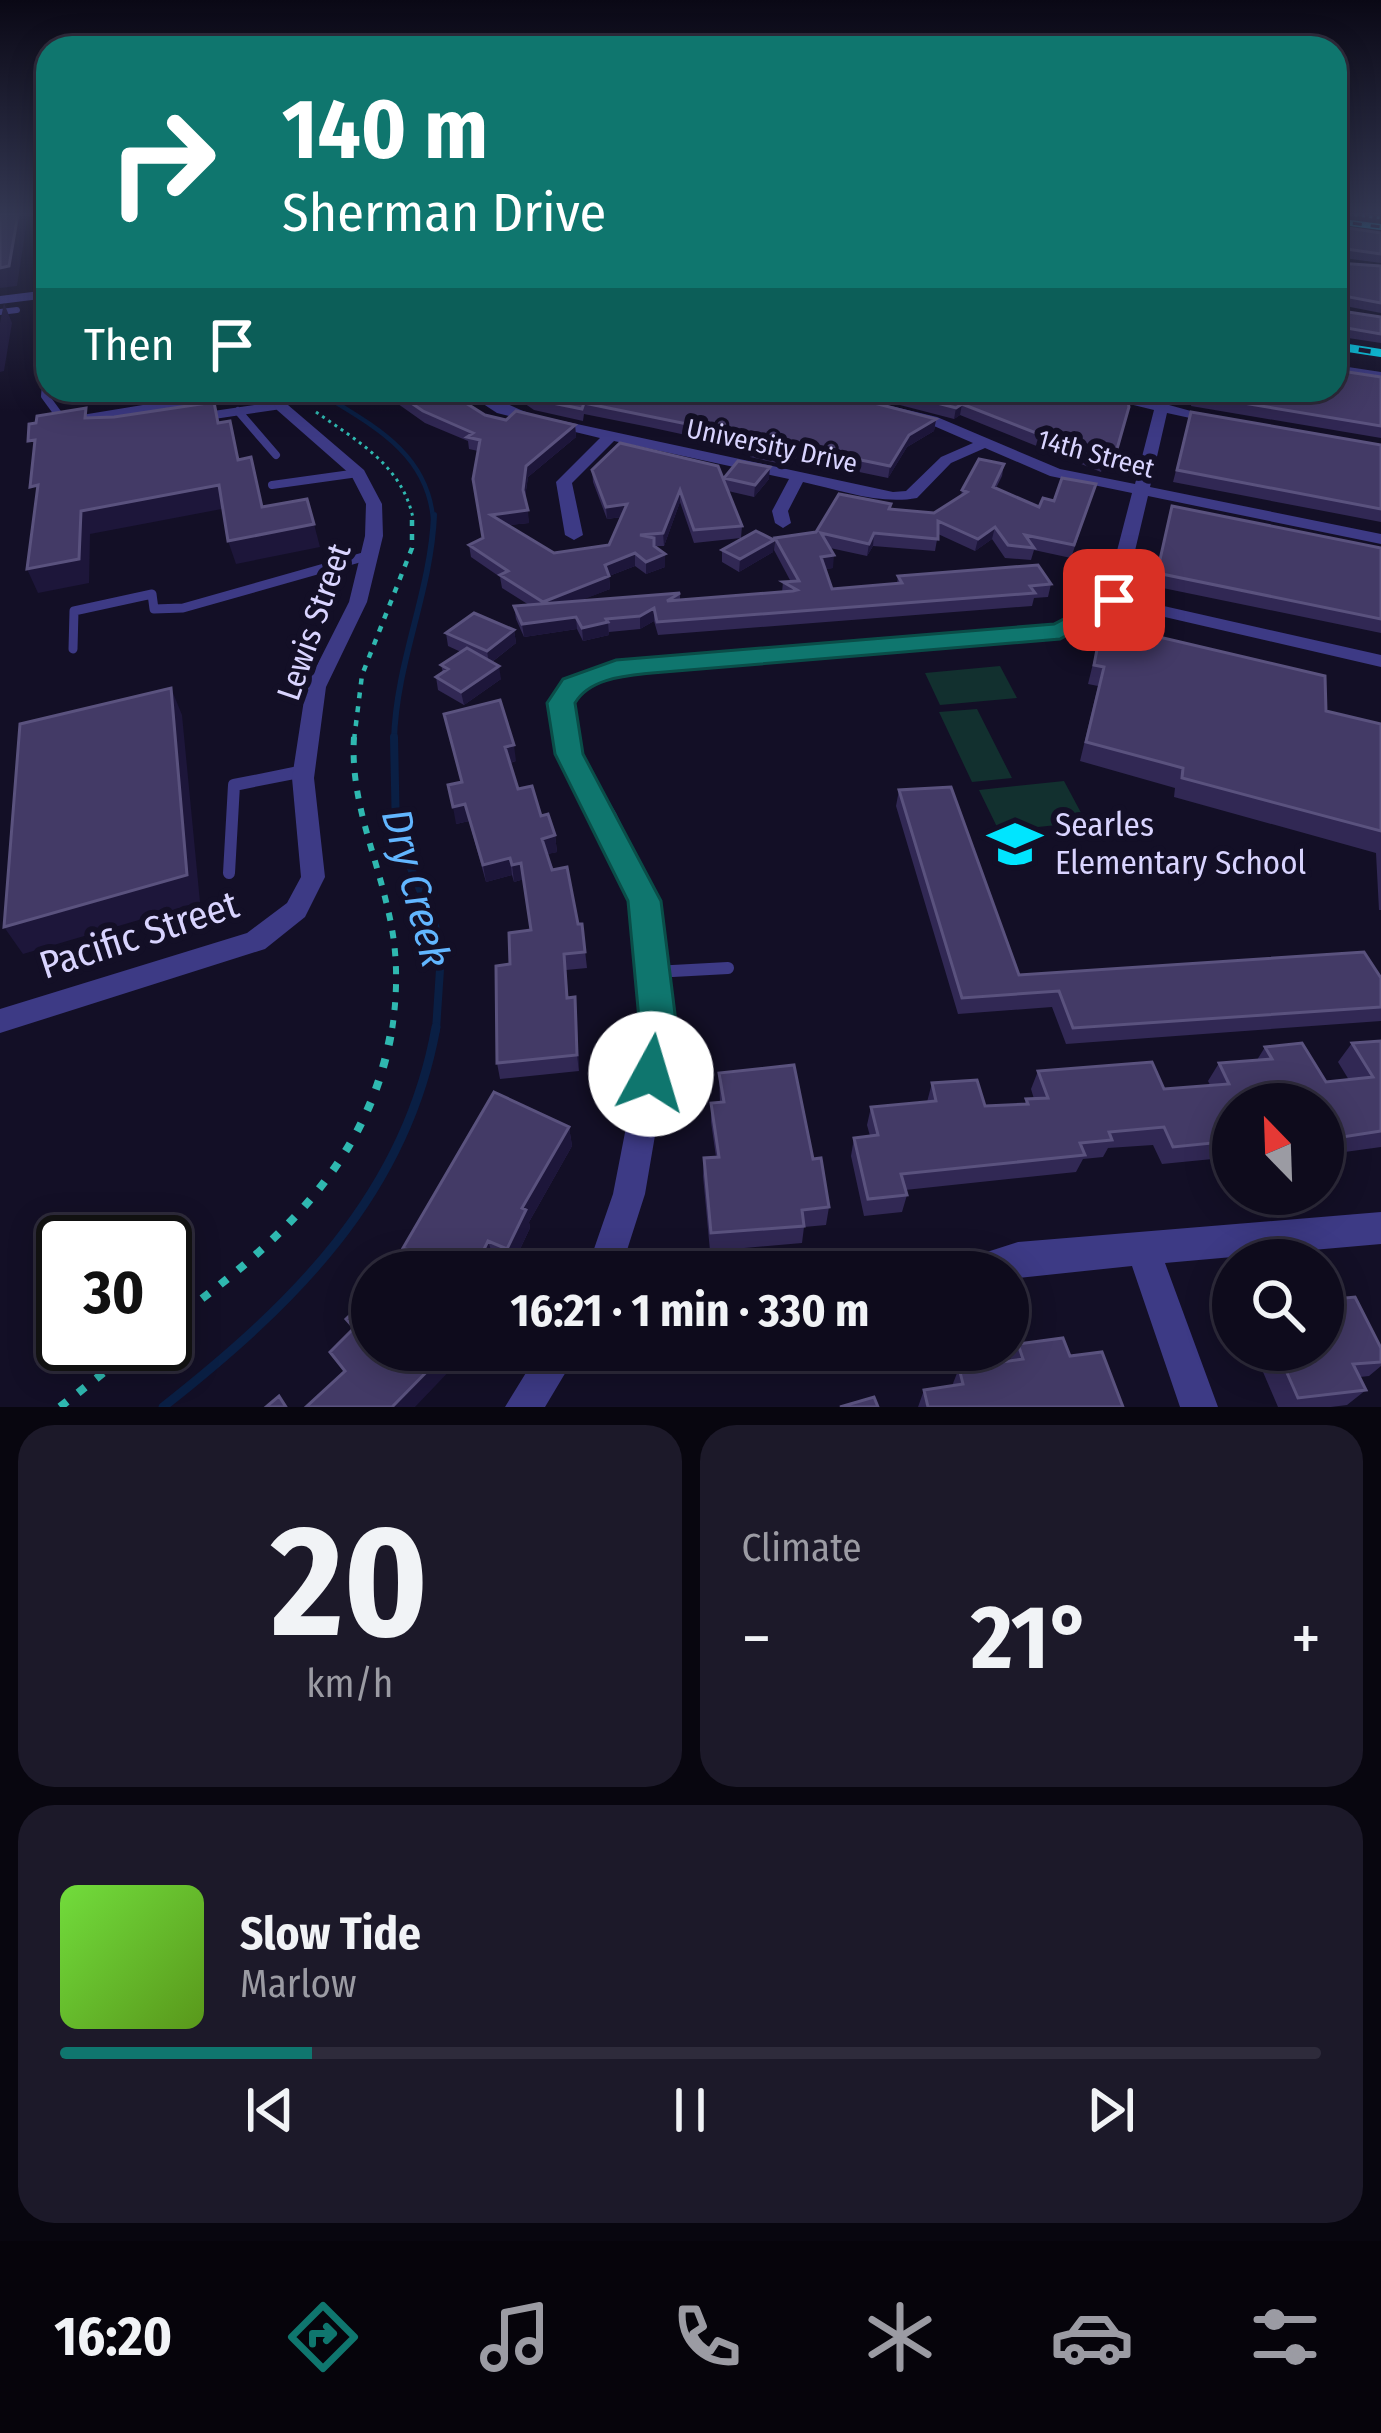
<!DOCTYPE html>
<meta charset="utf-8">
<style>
body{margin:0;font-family:"Fira Sans Condensed",sans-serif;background:#1c1929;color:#f1f3f6;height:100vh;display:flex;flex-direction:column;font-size:45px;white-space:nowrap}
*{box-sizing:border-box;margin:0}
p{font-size:39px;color:#9b9ba3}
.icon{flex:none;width:66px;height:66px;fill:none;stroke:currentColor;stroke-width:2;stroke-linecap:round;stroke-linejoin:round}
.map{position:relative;height:1407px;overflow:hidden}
.drawer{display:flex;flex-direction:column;gap:18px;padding:18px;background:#08060f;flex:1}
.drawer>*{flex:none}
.banner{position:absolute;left:36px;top:36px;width:1311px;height:366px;border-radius:36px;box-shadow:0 6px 30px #0003,0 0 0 3px #2e2b3b;background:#0f766e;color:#fff;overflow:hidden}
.needle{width:78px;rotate:337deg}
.fabs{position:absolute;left:1212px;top:1083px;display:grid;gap:24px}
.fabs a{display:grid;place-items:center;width:132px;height:132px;border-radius:50%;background:#0e0b1c;box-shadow:0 6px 30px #0003,0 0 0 3px #2e2b3b;font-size:60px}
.speed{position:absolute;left:36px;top:1215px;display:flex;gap:24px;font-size:60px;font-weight:700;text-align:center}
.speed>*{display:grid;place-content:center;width:156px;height:156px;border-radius:50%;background:#0e0b1c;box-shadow:0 6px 30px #0003,0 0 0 3px #2e2b3b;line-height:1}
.speed .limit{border:6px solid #111;border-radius:18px;background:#fff;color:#111}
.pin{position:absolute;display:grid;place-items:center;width:102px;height:102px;color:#fff;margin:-51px;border-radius:24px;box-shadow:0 6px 18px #0006}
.me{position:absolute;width:132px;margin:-66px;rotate:6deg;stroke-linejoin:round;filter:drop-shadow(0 0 9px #0008)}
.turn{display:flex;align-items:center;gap:42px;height:252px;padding:0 48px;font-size:54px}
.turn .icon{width:156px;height:156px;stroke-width:2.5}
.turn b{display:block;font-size:84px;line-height:102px}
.then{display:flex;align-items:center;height:114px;padding:0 48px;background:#0003;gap:24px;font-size:45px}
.big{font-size:90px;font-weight:700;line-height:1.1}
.drawer .card{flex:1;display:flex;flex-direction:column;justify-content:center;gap:18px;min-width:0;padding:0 42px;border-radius:36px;background:#1c1929}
.drawer .dial{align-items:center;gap:0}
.dial b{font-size:156px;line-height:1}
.song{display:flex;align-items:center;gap:36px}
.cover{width:144px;height:144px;border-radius:18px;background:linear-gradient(135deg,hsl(100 70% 55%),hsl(90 70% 35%))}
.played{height:12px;border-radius:6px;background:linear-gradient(90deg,#0f766e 20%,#2e2b3b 20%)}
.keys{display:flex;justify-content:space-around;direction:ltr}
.heat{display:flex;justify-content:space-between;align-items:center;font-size:66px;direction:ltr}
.drawer .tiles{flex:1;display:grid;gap:18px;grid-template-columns:1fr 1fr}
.card:last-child{grid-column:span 2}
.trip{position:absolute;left:351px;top:1251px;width:678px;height:120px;border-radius:60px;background:#0e0b1c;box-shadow:0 6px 30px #0003,0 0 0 3px #2e2b3b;font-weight:700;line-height:120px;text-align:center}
.tabs{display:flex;height:192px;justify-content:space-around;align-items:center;background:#06040b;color:#9b9ba3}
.tabs .icon{width:84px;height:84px}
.tabs .active{color:#0f766e}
.tabs b{font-size:54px;color:#f1f3f6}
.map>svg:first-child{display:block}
</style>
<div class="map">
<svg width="1381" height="1407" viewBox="0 0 1381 1407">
<rect width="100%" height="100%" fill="#130f26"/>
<path fill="#12302f" d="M1000 666 1017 698 940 705 925 673Z
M977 709 1012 778 972 782 939 712Z
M1064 781 1086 822 999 831 979 790Z"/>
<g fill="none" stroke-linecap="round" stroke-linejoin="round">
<path stroke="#0a1f44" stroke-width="4.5" d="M327 390 330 399C379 429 427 456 433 518"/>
<path stroke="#0a1f44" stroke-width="6" d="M394 740C396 662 431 592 434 515"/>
<path stroke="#0a1f44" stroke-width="8" d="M394 737 396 833 435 925 441 954 436 1030"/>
<path stroke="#0a1f44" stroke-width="9" d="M163 1407C291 1306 406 1196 436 1027"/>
<path stroke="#2fb8b0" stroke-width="3" stroke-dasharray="3 4.5" stroke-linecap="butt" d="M1347 214 1381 218
M299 390 308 404
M316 412C357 441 402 465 413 518"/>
<path stroke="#2fb8b0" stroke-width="4.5" stroke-dasharray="6 8" stroke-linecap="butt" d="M354 740 362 675 412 548V515"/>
<path stroke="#2fb8b0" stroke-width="6" stroke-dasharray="8 10" stroke-linecap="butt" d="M354 737C350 799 375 851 388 910 398 950 398 990 392 1030"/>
<path stroke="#2fb8b0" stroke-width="8" stroke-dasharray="9 14" stroke-linecap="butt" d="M165 1326C272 1249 370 1165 392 1027
M60 1407 140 1344"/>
<path stroke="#3d3a85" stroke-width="6" d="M0 312 17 310"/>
<path stroke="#3d3a85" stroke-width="8" d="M48 361 45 396 64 422 260 390
M238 411 276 455
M207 416 281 405
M272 485 358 473"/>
<path stroke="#3d3a85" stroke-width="9" d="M73 649 74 611 152 594 154 609 183 608 370 555"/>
<path stroke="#3d3a85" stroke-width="12" d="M229 873 234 785 304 771
M654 972 728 968"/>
<path fill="#3d3a85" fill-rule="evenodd" d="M48 290V298L0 304V296Z
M1335 365 1381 372V380L1335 373Z
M266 390H280L288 405 364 470 382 504 383 536 367 602 326 687 314 778 325 877 305 917 265 949 0 1033V1009L247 933 287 903 301 877 292 778 306 687 349 602 365 536 366 504 351 475 277 410Z
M462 390C487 390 510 408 535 415L893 492 906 491 941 457 973 443 927 423 799 390H824L937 417 1060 469 1135 484 1154 410 1072 390H1098L1156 402 1159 390H1173L1169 405 1220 419 1213 423 1167 413 1150 487 1381 534V544L1148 496 1124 597 1381 655V667L1117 606 1060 638 651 671C619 675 593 678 572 704L580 754 616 813 658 901 673 1030 645 1194 620 1272H586L613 1194 645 1030 632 901 593 814 558 754 551 703 554 698 582 673 625 662 1055 626 1105 597 1132 493 1050 476 985 448 951 463 917 498C880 505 840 490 803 482L788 511 791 523 783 528 775 523 772 511 789 479 614 441 572 483 583 535 574 540 565 535 556 482 600 438 497 413Z
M1381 1212V1244L1165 1263 1218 1407H1180L1132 1266 1008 1279V1272H957L962 1260 1018 1242Z
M540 1350H579L545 1407H505Z"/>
<defs>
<path id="rail-far1" d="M1335 221 1381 227"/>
<path id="rail" d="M1335 346 1381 353"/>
</defs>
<use href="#rail-far1" stroke="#00e5ff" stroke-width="6"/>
<use href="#rail" stroke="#00e5ff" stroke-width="8"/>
<use href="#rail-far1" stroke="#130f26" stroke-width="3" stroke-dasharray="9" stroke-linecap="butt"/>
<use href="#rail" stroke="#130f26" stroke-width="4.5" stroke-dasharray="12" stroke-linecap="butt"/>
</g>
<path fill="#312854" d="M1335 226 1381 233V263L1336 257Z
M1338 263 1381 266V313L1335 304Z
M1335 308V310L1381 317V343L1335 336Z
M1381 377V438L1191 406 1194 390H1335Z
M370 390H445L485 415 506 420 575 425 576 437 528 477 525 498 529 523 508 525 554 553 609 545 622 517 607 519 593 482 592 470 724 478 769 479 754 497 728 491 742 526 741 538 694 543 680 502 664 546H655L665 567 646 574 635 566 609 576 610 589 578 601 680 593V600L782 592 783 582H791L774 550 775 538 816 532 891 504V509L934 513 961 496 962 490 1004 464 1002 476 996 488 1039 507 1096 484 1071 558 1034 550 1031 560 1005 558 992 539 975 551 938 534 935 551 873 546 867 556 830 548 833 568 825 569 832 589 897 584 898 576 1051 584 1048 597 1034 598 1032 606 658 635 654 621 640 629 609 632V635L583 641 577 629 524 637 516 619 514 606 529 605 502 588 500 577 471 557 469 545 483 538 478 451 469 449 468 441 425 423 384 394 374 396Z
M505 390H824L936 419 934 431 907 447 888 478 787 457 782 464 750 457V449L649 427 584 414 583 421 534 410Z
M842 390H1103L1129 407 1111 468 1103 466 1101 472 960 415 954 419Z
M1191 412 1381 445V522L1173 482Z
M1172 506 1381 548V633L1153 586Z
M774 540 773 552 739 572 722 562V550Z
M514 630 516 643 492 662 501 679 464 705 438 690 436 677 443 673 441 665 461 652 448 646 446 633Z
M1142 633 1326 711 1381 724V910H1379L1376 853 1174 797 1175 788 1080 761 1098 686 1088 684 1099 639 1137 647Z
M444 714 516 761 510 763 518 789 555 835 557 852 547 854 578 924H582L587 968 566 970 568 998 575 997 579 1071 500 1079 497 1063 510 964 531 930 524 879 514 882 512 875 486 882 469 821 456 824 461 782Z
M899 790 1019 975 1381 978V1021L1066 1044 1052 1007 958 1014 896 806Z
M1381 1041V1147L1323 1155V1104H1233V1157L1162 1164 1153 1145 1108 1148 1103 1157 1083 1159 1076 1172 905 1190 907 1195 902 1212 864 1216 851 1156 854 1138 870 1136 867 1125 871 1107 927 1102 932 1083 985 1106 1025 1104 1026 1099H1034L1031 1089 1038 1071 1164 1089 1210 1085 1208 1081 1219 1063 1257 1060 1265 1047 1326 1082 1349 1080 1338 1062 1352 1043Z
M719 1073 813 1159 829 1207 826 1225 804 1227 802 1243 710 1251 703 1176 704 1158 716 1157 711 1122V1103L720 1102Z
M569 1127 572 1146 529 1222 530 1228 512 1266 494 1259 487 1272H425L410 1266 403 1248Z
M1018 1344 1070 1356 1123 1407H918L924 1390 952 1386 959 1368 1009 1361Z
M1381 1348V1366L1369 1376 1360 1377 1366 1390 1347 1405 1331 1407H1278L1257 1358 1265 1350Z"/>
<path fill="#1d163a" d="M18 214H28L17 286 0 288V268Z
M4 303 12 323 4 371 0 372V323Z
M58 390H95L61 395Z
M129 390H209L134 402Z
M373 390H383L384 394 374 396Z
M962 404 960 415 954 419 956 408Z
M936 419 934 431 907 447 888 478 890 466 909 435Z
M575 425 576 437 528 477 524 502 523 490 526 466Z
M788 445 787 457 782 464 783 452Z
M770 467 769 479 754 497 755 485Z
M219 485 227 508 90 534 89 583 38 593 27 569 81 511Z
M680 490V502L664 546 663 533Z
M627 504 628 516 607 519 606 507Z
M528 510 529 523 493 527 491 515Z
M314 524 320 547 236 564 228 541Z
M995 527 992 539 975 551 978 539Z
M874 533 873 546 867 556 869 544Z
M774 540 773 552 739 572 740 559Z
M635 553V566L609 576 610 589 544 615 543 602 605 565Z
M665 554V567L646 574V562Z
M834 555 833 568 819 570 821 557Z
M654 608V621L640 629V616Z
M576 617 577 629 524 637 522 624Z
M608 622 609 635 583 641 582 628Z
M514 630 516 643 489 664 487 651Z
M499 666 501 679 464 705 461 692Z
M171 688 182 715 200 902 23 954 4 927Z
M514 745 516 761 508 763 505 747Z
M465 804 469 821 456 824 453 807Z
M555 835 557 852 544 855 542 839Z
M510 858 512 875 486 882 483 865Z
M521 863 524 879 514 882 512 865Z
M575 997 577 1013 579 1071 577 1055Z
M569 1127 572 1146 529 1222 530 1228 512 1266 507 1249 522 1208Z
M488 1241 494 1259 487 1272H473Z
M448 1350H452L457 1363 415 1407H392Z"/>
<path fill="#433a66" stroke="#5a527e" stroke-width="3" d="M0 214H18L9 266 0 268Z
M1335 226 1381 233V254L1339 248 1335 256Z
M1335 260 1338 263 1381 266V303L1339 295 1335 298Z
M1335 308V310L1381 317V334L1335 326Z
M1335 370 1381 377V426L1195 395V390H1335Z
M392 390H445L485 415 506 420 516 411 575 425 526 466 523 490 528 510 491 515 554 553 609 545 627 504 606 507 592 470 620 443 718 466 742 526 694 530 680 490 663 533 640 535 654 538V546L665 554 646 562 635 553 605 565 609 576 543 602 500 575 508 571 469 545 483 538 473 479 480 440 467 437 473 433 423 411Z
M520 390H824L936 419 909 435 890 466 788 445 783 452 751 445 756 438 584 403 582 409 533 399Z
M886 390H1103L1127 398 1129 407 1115 456 1106 455 1105 460 962 404 956 408Z
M214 402 218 423 230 421 238 460 251 457 262 507 307 499 314 524 228 541 219 485 81 511 79 559 27 569 38 485 30 487 35 440 28 441 29 424 36 423 37 416 86 408 85 418 114 417Z
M1191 412 1381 445V509L1177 470Z
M979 459 1004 464 993 487 1039 507 1043 498 1054 501 1062 478 1096 484 1074 545 1025 535 1034 548 1008 545 995 527 978 539 938 521V539L874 533 869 544 821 533 834 555 821 557 832 589 902 583 898 576 1038 565 1051 584 1030 586 1035 593 657 622 654 608 640 616 606 619 608 622 582 628 576 617 522 624 514 606 680 593 667 601 793 591 797 590 783 582 799 581 775 538 816 532 839 494 891 504 889 509 934 513 967 492 962 490Z
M738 461 770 467 755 485 724 478Z
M1172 506 1381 548V619L1157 573Z
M756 531 774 540 740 559 722 550Z
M474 613 514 630 487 651 446 633Z
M1142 633 1325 676 1326 711 1381 724V831L1182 778 1183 768 1086 742 1104 667 1094 665 1099 639 1139 648Z
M467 648 499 666 461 692 436 677 448 669 441 665Z
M171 688 187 875 4 927 20 724Z
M500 700 514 745 505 747 518 789 532 786 541 816 548 814 555 835 542 839 552 870 567 867 578 924H582L585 952 564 954 567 998 575 997 577 1055 497 1063 496 966 510 964 509 933 531 930 521 863 512 865 510 858 483 865 465 804 453 807 448 785 462 782 444 714Z
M951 787 1019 975 1364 952 1381 978V1007L1073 1028 1059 991 962 998 899 790Z
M1381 1041V1131L1323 1140V1104H1233V1141L1173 1147 1164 1127 1109 1132 1112 1140 1080 1143 1085 1155 901 1174 907 1195 868 1199 854 1138 878 1135 871 1107 936 1101 932 1083 977 1080 985 1106 1028 1104 1026 1099 1048 1098 1038 1071 1152 1062 1164 1089 1229 1084 1219 1063 1272 1059 1265 1047 1302 1043 1326 1082 1373 1077 1352 1043Z
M794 1065 813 1159 821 1158 829 1207 802 1210 804 1226 711 1233 704 1158 719 1157 711 1103 724 1102 719 1073Z
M494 1092 569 1127 522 1208 526 1210 507 1249 488 1241 473 1272H459L403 1248Z
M372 1294V1350H448L392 1407H306L345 1371 330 1352 354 1328 346 1319Z
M1355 1297 1381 1348V1362L1353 1364 1366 1390 1298 1398 1277 1350H1323V1300Z
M1063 1338 1070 1356 1102 1352 1123 1407H928L924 1390 963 1384 959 1368 1023 1359 1018 1344Z
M279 1396 286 1407H266Z
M874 1397 878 1407H840Z"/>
<linearGradient id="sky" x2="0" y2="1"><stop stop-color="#0a0815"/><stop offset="0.52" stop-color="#333752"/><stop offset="1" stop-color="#333752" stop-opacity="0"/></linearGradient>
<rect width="1381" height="411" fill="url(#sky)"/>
<path fill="#0f766e" stroke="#0a4d48" stroke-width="3" d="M1114 593 1126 600 1122 605 1060 639 652 673C625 676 590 678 575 703L583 754 661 901 677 1030 665 1087 651 1092 637 1087 632 1074 640 1030 628 901 555 754 547 703 563 679 616 660 1054 624Z"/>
<defs>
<symbol id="school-bare" viewBox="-9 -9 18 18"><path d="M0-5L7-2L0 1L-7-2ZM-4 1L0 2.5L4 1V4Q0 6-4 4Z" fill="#00e5ff" stroke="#130f26" stroke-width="2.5" paint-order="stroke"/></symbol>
</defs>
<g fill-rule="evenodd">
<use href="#school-bare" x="977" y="806" width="76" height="76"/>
</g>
<g text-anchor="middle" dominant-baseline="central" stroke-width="12" stroke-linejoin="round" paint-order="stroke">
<g font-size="27" fill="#d9d4ff" stroke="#130f26">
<text transform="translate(772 446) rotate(12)">University Drive</text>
<text transform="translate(1096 454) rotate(15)">14th Street</text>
</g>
<g font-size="33" fill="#d9d4ff" stroke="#130f26">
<text transform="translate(314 622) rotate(-71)">Lewis Street</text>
</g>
<g font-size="33" fill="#d9d4ff" stroke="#130f26" text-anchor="start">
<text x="1055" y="825">Searles<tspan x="1055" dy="38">Elementary School</tspan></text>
</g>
<g font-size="39" fill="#d9d4ff" stroke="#130f26">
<text transform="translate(139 935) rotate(-18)">Pacific Street</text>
</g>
<g font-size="42" font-style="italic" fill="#62b6ff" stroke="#130f26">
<text transform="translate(416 888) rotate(75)">Dry Creek</text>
</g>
</g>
</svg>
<div class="fabs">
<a><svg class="needle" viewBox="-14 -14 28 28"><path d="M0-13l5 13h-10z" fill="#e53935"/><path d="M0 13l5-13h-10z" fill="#9b9ba3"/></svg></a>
<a><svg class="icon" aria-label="search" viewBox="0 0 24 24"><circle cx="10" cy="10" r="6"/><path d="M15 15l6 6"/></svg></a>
</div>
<div class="speed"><div class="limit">30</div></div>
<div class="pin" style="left:1114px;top:600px;background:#d93025"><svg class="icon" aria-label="arrive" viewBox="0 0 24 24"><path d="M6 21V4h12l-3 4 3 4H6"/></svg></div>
<svg class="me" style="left:651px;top:1074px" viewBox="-20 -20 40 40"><circle r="19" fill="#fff"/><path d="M0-13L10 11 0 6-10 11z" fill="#0f766e"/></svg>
<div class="trip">16:21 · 1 min · 330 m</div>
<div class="banner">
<div class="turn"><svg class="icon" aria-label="right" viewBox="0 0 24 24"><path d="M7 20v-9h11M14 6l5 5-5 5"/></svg><div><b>140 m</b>Sherman Drive</div></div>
<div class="then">Then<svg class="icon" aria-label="arrive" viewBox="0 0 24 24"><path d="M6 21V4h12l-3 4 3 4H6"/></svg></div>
</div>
</div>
<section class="drawer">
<div class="tiles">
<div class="card dial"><b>20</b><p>km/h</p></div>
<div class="card"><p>Climate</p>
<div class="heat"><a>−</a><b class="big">21°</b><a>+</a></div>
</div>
<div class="card">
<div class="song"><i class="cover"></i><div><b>Slow Tide</b><p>Marlow</p></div></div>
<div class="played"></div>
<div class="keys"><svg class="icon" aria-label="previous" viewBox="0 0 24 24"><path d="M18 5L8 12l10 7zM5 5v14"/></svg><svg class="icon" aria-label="pause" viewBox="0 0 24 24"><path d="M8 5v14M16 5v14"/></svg><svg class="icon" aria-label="next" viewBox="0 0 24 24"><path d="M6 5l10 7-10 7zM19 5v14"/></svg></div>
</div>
</div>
</section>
<nav class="tabs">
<b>16:20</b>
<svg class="icon active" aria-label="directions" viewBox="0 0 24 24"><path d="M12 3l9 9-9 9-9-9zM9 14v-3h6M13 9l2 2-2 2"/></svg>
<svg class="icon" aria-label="music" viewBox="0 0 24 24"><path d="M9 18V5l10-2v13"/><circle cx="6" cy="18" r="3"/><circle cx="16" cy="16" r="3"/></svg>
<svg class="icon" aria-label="phone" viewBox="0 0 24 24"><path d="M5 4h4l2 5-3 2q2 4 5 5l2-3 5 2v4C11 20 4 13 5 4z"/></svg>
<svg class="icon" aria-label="climate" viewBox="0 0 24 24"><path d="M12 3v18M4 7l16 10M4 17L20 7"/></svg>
<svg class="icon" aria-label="car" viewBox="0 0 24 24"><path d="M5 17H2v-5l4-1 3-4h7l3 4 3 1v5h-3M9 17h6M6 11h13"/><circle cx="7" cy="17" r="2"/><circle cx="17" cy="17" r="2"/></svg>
<svg class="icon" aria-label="filters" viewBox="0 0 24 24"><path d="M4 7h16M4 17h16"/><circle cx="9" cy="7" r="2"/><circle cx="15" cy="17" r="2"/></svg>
</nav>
